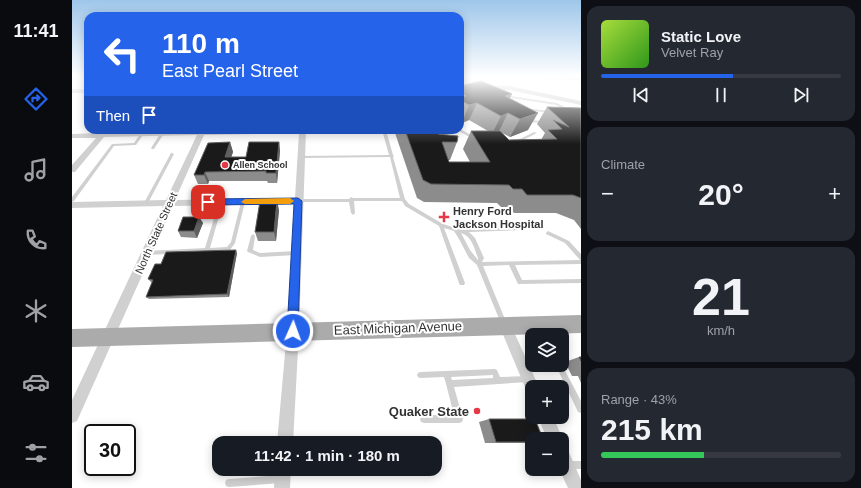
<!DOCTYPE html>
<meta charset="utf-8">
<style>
body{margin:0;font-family:Helvetica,sans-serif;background:#242831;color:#f1f3f6;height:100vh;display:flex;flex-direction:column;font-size:15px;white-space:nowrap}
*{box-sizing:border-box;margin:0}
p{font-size:13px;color:#9ea1a6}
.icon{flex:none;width:22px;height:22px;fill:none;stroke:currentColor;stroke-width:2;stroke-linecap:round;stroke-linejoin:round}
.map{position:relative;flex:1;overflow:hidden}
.details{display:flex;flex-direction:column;gap:6px;padding:6px;background:#0d0f14;width:280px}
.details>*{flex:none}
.top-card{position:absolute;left:12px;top:12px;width:380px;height:122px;border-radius:12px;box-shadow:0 2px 10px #0003;background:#2563eb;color:#fff;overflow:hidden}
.tools{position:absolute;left:453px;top:328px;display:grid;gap:8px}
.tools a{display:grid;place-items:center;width:44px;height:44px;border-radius:8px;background:#171b24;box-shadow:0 2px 10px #0003;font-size:20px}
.speed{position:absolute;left:12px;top:424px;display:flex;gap:8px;font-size:20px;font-weight:700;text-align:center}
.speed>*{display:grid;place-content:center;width:52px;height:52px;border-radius:50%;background:#171b24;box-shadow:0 2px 10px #0003;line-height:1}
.speed .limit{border:2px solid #111;border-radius:6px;background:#fff;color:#111}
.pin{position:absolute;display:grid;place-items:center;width:34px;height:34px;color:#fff;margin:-17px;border-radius:8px;box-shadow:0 2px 6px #0006}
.me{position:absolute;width:44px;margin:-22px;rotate:2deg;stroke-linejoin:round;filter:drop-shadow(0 0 3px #0008)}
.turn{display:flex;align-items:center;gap:14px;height:84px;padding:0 12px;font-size:18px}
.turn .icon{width:52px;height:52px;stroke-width:2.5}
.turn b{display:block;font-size:28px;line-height:34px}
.then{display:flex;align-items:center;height:38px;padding:0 12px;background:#0003;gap:8px;font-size:15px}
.big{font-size:30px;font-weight:600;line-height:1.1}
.details .card{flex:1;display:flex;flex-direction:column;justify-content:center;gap:6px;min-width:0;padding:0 14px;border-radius:12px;background:#242831}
.details .dial{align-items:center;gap:0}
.dial b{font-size:52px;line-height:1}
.song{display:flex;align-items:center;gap:12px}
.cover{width:48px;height:48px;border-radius:6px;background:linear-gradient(135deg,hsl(80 70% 55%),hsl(110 70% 35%))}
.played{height:4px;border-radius:2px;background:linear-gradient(90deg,#2563eb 55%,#363941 55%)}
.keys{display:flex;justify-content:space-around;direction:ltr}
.heat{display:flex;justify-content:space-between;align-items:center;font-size:22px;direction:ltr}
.charge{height:6px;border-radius:3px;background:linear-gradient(90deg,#34c759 43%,#363941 0)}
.trip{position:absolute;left:140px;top:436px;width:230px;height:40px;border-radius:12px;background:#171b24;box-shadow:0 2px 10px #0003;font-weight:600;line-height:40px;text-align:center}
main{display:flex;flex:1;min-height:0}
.tabs{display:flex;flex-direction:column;width:72px;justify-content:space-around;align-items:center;background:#090b0e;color:#9ea1a6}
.tabs .icon{width:28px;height:28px}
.tabs .current{color:#2563eb}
.tabs b{font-size:18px;color:#f1f3f6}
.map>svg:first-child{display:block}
</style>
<main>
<nav class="tabs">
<b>11:41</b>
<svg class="icon current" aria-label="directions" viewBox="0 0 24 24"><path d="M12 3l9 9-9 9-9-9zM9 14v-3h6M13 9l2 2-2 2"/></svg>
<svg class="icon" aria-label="music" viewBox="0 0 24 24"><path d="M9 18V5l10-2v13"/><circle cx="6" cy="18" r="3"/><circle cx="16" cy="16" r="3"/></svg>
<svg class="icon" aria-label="phone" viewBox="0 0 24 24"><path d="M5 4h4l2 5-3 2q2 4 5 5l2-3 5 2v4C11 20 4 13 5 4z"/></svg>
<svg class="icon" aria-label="climate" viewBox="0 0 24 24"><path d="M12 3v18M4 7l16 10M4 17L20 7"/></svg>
<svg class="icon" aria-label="car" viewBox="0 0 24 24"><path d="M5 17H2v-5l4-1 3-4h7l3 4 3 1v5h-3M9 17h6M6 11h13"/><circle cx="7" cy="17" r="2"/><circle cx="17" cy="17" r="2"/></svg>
<svg class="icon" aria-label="filters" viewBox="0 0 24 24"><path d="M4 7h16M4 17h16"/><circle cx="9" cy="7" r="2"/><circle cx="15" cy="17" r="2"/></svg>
</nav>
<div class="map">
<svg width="509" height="488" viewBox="0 0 509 488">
<rect width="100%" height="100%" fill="#fff"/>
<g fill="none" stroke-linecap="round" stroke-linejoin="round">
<path fill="#d0d0d0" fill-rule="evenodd" d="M433 95 485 103 500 111 497 112 484 105 432 97V96Z
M453 108 478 111 480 112 478 113 454 110 452 109Z
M454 120 473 121 475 122 473 123 455 122H454Z
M388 129 403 137 404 138 401 139 385 130H388Z
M310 130H314L321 155 322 156 321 157 333 199 337 204 371 224 390 230 392 228 451 227V228L449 230 397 232 403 238 412 258 410 262 508 260 493 243 474 234V233L476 231 497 241 509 254V264L443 265 450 280 509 279V283L448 284H446L437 265 411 266 435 324 434 326 432 327 430 326 405 265 397 258 387 239 382 231 372 228 393 283 392 285H388L387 283 367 226 333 206 330 201H282L283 213 281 215 279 213 277 202H224V201L226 199H277L279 197 281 198H328L318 157 229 158 227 157 229 156 317 155ZM389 233C400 236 402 248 406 258V260L398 250Z
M462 132 465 133 445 143 442 142Z
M68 134 71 135 64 145 42 146 2 201 0 202V197L40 144 62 143Z
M88 134 91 135 82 149H80L79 148Z
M99 153H100L102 154 76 203 74 205 72 204V203Z
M149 200 151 202 138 248 155 247 159 242 169 202 171 200 173 202 163 243 158 250 137 252 135 253 133 252 75 255 73 254 72 253 73 252 75 251 133 248 147 202Z
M181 234 183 236 181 250 188 253 224 251 226 252 227 253 226 254 224 255 188 257 176 252 175 251 179 236Z
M460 364 490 365 509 401V413L506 412 486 370 453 371 451 370 450 368 451 366 453 365Z
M423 369 425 370 428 377 456 376 458 377 459 379 458 381 456 382 382 387 391 419 390 422 387 423H352L349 422 348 419 349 416 352 415H382L374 384 372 377 348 378 346 377 345 375 346 373 348 372ZM421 375V378L380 380 379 377Z
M497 461H509V469H497L494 468 493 465 494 462Z
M208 475 211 476 212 479 211 482 208 483 157 487 154 486 153 483 154 480 157 479Z"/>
<path fill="#d0d0d0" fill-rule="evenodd" d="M0 76H7L0 81Z
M469 76 509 77V81L472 78Z
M388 84 437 86 509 101V105L437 90 388 88Z
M0 89H16V93H0Z
M33 130 35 131 36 133 128 130H234L227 331 221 443H205L215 331 223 204 101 206 5 421 0 423V400L91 206 0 208V202L94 200 125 135 32 137 3 172H0V165L24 138H0V134L28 133ZM227 133 223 198 103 200 132 135Z
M433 319 437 321 467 387H460V394L455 392 427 325 429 321Z
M466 417H481L491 439 490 441V439H475Z
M490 448 496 450 509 480V488H496L487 469H490Z
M203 469H219L218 488H202Z"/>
<path fill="#ababab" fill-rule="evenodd" d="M509 315V333L0 347V329Z"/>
</g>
<path fill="#8c8c8c" d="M388 86 437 99 456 130 438 137 430 133 437 140 470 139V138L473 133 465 124 475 107 509 108V229L502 220 484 213H442L437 207H429L425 203 352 202 345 198 322 130H364L366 134 385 142 378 160H376L377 162H398L391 149 399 131H416L397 120 390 123 388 122Z
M158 142 161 152 159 157H174L207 142 208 151 205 183H196L195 181H137L136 184H126L122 175Z
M207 210 204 241H186L183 232Z
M127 217 131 223 125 238 109 237 106 231Z
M165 253 157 297 77 299 74 297 80 282H79L76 279 89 264Z
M507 357H509V383L506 376H500L493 362Z
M417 419 460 439V443H413L407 422Z"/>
<path fill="#5f5f5f" d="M440 94 431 111 433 96Z
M405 103 397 120 390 123 397 105Z
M436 113 427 131 420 134 429 116Z
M466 113 456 130 438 137 448 119Z
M158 142 161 152 156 167 153 157Z
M207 142 208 151 205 183 204 173Z
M133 172 137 181 136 184 132 175Z
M205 200 207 210 204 241 202 232Z
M127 217 131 223 125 238 122 231Z
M164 250 165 253 157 297 155 294Z"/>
<path fill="#1a1a1a" stroke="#5f5f5f" d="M409 81 438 93 440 94 433 96 466 113 448 119 436 113 429 116 405 103 397 105 388 100V97L394 96 388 92V86Z
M475 107 509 108V198L501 195H455L450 189H441L437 185 359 184 351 180 333 130H364L366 134 386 136 385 142H370L377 162H418L399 131H428L437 140 485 139 476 130 490 129 481 120 497 127Z
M158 142 153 157H174L177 142H207L204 173H194V171L133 172 132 175H122L136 143Z
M205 200 202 232H183L188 201Z
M111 217H127L122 231H106Z
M164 250 155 294 74 297 81 280 76 279 83 264H89L94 252Z
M507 357H509V361Z
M417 419H463L471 439H460V442H424Z"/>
<linearGradient id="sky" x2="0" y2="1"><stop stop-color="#9ec6ea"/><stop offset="0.53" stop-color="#fff"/><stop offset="1" stop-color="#fff" stop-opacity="0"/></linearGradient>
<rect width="509" height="144" fill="url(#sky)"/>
<path fill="#2563eb" stroke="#184099" d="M226 198 230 201 226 331 225 335 221 337 217 335 215 331 222 204 136 205 132 202 136 199Z"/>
<path fill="#f59e0b" d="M218 198 222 201 218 204H173L169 202 173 199Z"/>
<g fill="#e63946" stroke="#fff" stroke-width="1.5">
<circle cx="153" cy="165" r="4"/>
<path d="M370 211h4v4h4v4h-4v4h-4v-4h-4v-4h4z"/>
<circle cx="405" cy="411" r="4"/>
</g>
<g text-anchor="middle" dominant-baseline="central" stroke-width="4" stroke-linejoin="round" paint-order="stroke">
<g font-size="9" font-weight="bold" fill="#333" stroke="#fff" text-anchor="start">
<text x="161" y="165">Allen School</text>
</g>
<g font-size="11" font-weight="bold" fill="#333" stroke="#fff" text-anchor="start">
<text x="381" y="211">Henry Ford<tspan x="381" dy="13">Jackson Hospital</tspan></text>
</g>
<g font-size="11" fill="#333" stroke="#fff">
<text transform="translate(84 233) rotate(-66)">North State Street</text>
</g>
<g font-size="13" fill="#333" stroke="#fff">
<text transform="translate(326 328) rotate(-2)">East Michigan Avenue</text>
</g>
<g font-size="13" font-weight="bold" fill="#333" stroke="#fff" text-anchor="end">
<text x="397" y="411">Quaker State</text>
</g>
</g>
</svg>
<div class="tools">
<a><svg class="icon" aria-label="layers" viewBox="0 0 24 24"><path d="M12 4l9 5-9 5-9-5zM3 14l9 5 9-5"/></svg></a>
<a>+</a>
<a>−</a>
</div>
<div class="speed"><div class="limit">30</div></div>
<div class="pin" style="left:136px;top:202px;background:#d93025"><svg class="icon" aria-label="arrive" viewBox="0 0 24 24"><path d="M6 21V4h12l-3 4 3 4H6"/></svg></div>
<svg class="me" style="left:221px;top:331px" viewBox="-20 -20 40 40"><circle r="17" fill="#2563eb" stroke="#fff" stroke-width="3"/><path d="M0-11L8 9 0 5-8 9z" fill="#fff"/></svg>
<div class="trip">11:42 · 1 min · 180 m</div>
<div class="top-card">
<div class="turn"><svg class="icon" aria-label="left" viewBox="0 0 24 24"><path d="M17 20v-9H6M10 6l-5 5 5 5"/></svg><div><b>110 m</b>East Pearl Street</div></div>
<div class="then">Then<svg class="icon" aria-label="arrive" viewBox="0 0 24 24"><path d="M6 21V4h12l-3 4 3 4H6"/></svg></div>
</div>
</div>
<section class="details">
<div class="card">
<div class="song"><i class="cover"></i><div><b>Static Love</b><p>Velvet Ray</p></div></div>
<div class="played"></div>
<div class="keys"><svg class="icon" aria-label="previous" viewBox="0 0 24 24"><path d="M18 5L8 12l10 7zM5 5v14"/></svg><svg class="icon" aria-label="pause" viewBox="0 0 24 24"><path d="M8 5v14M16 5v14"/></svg><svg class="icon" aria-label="next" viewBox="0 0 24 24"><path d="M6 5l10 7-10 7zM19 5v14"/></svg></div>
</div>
<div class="card"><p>Climate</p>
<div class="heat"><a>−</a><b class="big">20°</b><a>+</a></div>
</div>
<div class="card dial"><b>21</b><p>km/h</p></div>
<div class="card"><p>Range · 43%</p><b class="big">215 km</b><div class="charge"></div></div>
</section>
</main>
